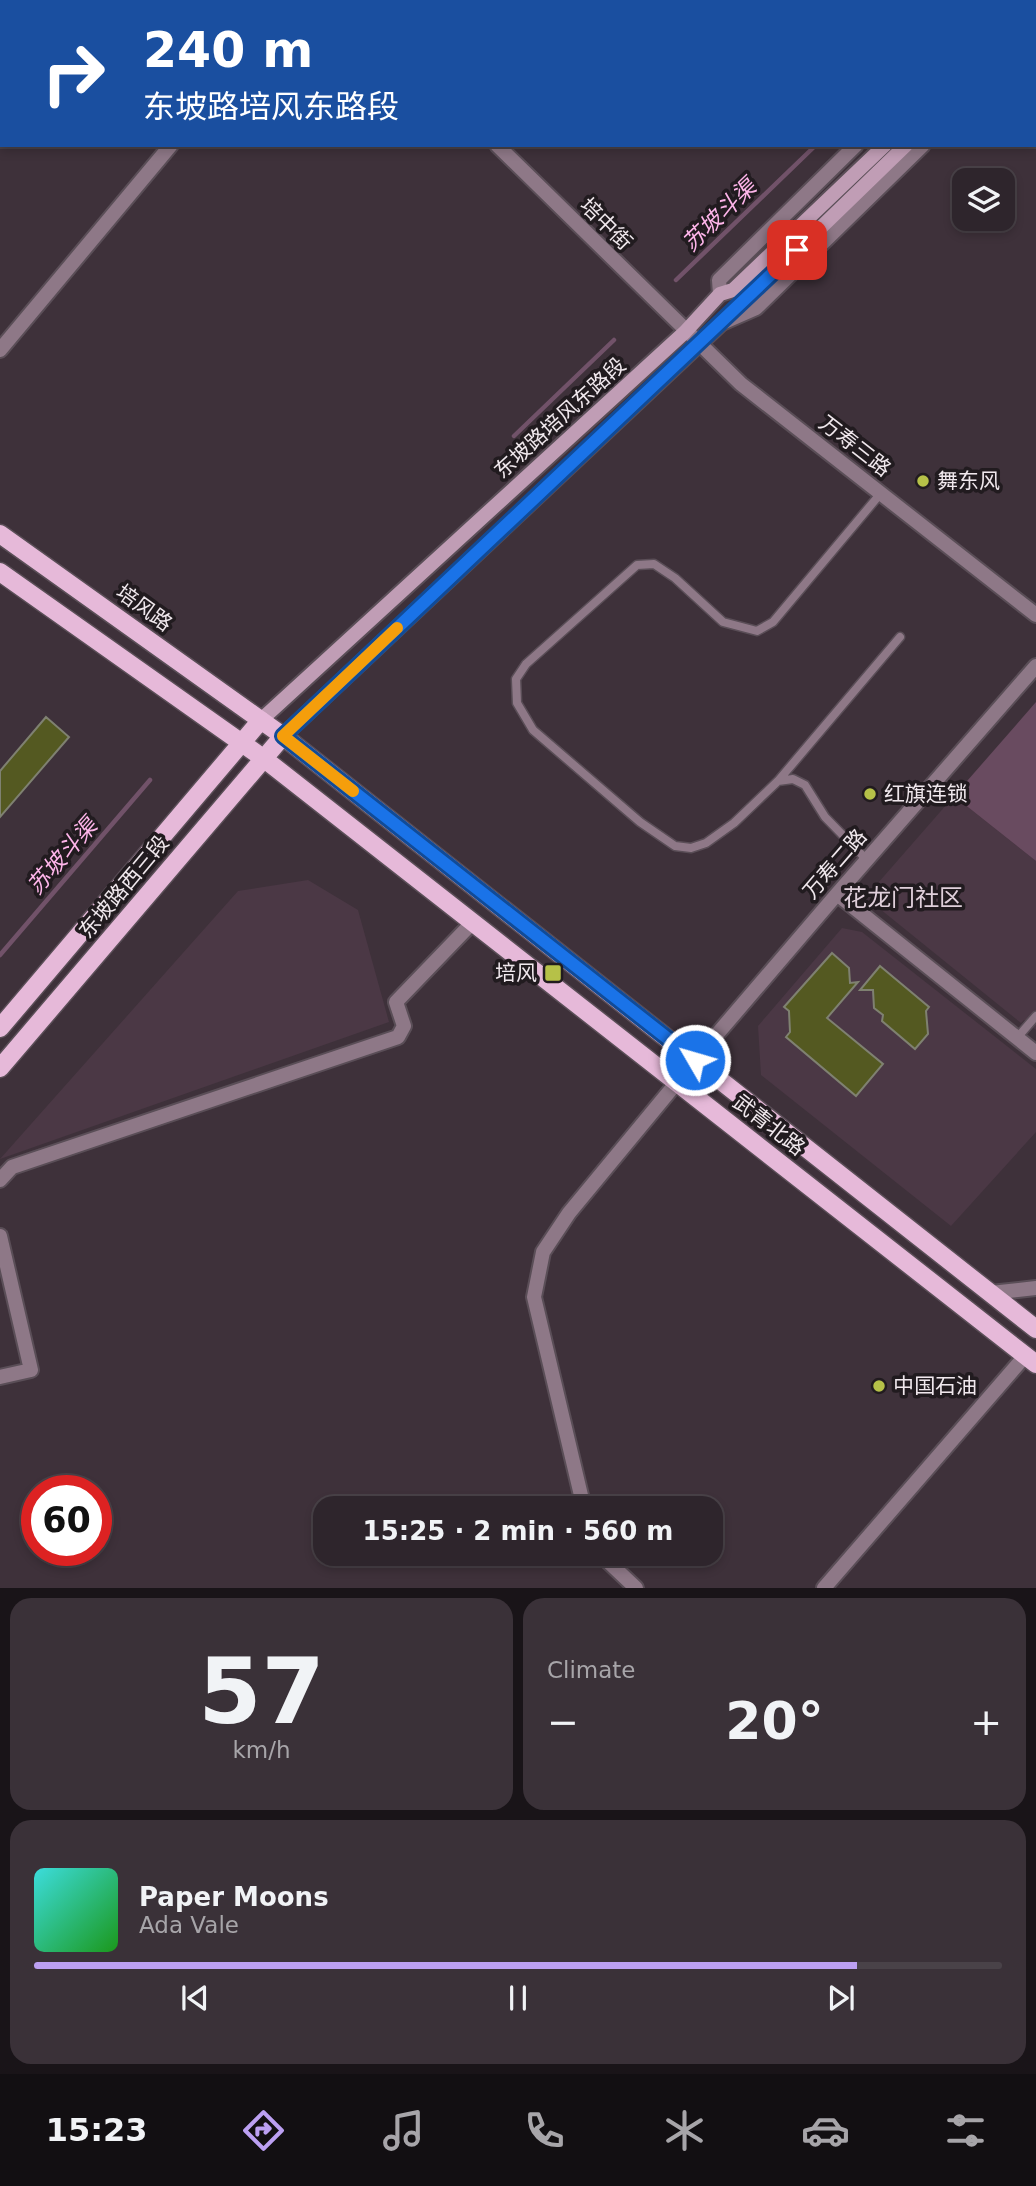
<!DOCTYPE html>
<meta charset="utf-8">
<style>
body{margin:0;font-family:"DejaVu Sans","Noto Sans SC",sans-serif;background:#3a3138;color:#f1f3f6;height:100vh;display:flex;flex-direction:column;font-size:26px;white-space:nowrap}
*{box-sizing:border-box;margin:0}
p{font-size:23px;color:#a7a5a9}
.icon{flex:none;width:38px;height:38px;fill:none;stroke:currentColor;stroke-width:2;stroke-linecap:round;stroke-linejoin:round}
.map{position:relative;height:1588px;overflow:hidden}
.details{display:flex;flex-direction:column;gap:10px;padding:10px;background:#191418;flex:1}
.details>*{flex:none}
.guide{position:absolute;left:0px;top:0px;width:1036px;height:147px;box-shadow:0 4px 10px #0003,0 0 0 2px #494248;background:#1a4fa0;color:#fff;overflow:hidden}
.tools{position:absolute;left:952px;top:168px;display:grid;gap:14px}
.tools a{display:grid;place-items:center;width:63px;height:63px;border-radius:14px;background:#2e252c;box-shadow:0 4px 10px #0003,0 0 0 2px #494248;font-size:35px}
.speed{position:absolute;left:21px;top:1475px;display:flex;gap:14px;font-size:35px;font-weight:700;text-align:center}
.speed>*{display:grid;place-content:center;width:91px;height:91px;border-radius:50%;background:#2e252c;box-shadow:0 4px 10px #0003,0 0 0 2px #494248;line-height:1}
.speed .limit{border:10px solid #d22;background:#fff;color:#111}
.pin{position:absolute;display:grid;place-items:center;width:60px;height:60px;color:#fff;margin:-30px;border-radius:14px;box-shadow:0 4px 10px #0006}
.me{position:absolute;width:77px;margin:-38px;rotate:308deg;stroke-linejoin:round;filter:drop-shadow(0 0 5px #0008)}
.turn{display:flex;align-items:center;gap:24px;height:147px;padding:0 28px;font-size:32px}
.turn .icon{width:91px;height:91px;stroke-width:2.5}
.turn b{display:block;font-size:49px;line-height:60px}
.big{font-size:52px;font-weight:800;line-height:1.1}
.details .tile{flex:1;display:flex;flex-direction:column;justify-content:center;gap:10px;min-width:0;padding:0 24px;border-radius:21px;background:#3a3138}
.details .dial{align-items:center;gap:0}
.dial b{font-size:91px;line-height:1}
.song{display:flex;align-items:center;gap:21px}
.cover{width:84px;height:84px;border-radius:10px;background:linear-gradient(135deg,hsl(180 70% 55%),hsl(120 70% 35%))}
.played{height:7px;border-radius:4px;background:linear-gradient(90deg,#bca0f2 85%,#494248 85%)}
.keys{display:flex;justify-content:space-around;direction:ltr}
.heat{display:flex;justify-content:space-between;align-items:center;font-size:38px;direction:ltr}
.details .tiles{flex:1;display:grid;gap:10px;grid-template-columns:1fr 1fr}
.tile:last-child{grid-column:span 2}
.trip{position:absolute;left:313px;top:1496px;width:410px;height:70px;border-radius:21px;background:#2e252c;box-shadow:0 4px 10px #0003,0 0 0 2px #494248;font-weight:800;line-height:70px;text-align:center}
.dock{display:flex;height:112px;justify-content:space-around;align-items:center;background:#120f12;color:#a7a5a9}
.dock .icon{width:49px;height:49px}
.dock .on{color:#bca0f2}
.dock b{font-size:32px;color:#f1f3f6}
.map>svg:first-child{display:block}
</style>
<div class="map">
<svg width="1036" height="1588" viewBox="0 0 1036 1588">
<rect width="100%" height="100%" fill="#3e313a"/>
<path fill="#4b3845" d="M954 796 1036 861V1030L1024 1020 1021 1023 880 909 878 883Z
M308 880 358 910 389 1022 0 1159 238 891Z
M842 928 862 932 1036 1069V1132L951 1226 761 1075 758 1026Z"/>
<path fill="#694b60" d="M1036 702V861L954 796Z"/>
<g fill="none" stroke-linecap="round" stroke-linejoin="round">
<path stroke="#715269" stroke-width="4.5" d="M965 2 967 0
M676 280 816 145
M514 436 614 340
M0 955 150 780"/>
</g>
<path fill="#545921" stroke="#7f8171" stroke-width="2" d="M46 717 69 737 0 817V771Z
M832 953 849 968 850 983 858 982 827 1018 883 1064 856 1096 786 1037 790 1032 789 1011 784 1007Z
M880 966 929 1007 926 1011 928 1034 915 1049 882 1021 883 1015 874 1008 873 990H860Z"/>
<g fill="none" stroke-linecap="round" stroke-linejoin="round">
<defs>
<path id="service" d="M778 781 900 637
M867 860 825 817 805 785 793 779 778 781 734 823 706 843 691 848 675 846 640 822 533 730 517 703 516 679 526 664 637 565 654 564 675 578 723 622 757 631 773 622 881 493
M1017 1038 1036 1016"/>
<path id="minor" d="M292 2 293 0
M0 350 171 145
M837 894 1036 1053
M695 1060 837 894 1036 666
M0 1180 12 1167 398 1037 404 1026 396 1002 473 922
M0 1236 31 1370 0 1377
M991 1293 1036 1288
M584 1508 534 1297 543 1252 569 1213 678 1081
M600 1554 636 1588
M824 1588 1025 1356"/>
<path id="tertiary" d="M351 0 352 2
M1005 2 1006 0
M1034 37 1036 35
M497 145 741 384 1036 615
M720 294 719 280 856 145
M724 322 756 308 923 145"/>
<path id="secondary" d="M1034 2 1036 1
M1034 22 1036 20
M261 720 685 332 720 294 733 290 885 145
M283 736 743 303 906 145"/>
<path id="primary" d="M0 534 283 736 1036 1329
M0 572 263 758 1036 1364
M0 1028 261 720
M0 1068 283 736"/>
</defs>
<use href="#service" stroke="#5a4e57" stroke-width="11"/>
<use href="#minor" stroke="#5a4e57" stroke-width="18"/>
<use href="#tertiary" stroke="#5a4e57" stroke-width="18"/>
<use href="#secondary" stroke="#5a4e57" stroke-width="18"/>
<use href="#primary" stroke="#5a4e57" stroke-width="21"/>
<use href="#service" stroke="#8e7887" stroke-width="8"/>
<use href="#minor" stroke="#8e7887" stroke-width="14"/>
<use href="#tertiary" stroke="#8e7887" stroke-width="14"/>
<use href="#secondary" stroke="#c09db5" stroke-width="14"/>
<use href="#primary" stroke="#e6b9d9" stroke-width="18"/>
</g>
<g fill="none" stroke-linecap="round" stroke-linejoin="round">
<defs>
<path id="route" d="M695 1060 283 736 797 250"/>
</defs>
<use href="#route" stroke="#114b97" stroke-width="18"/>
<use href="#route" stroke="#1a73e8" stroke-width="12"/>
<path stroke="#f59e0b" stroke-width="12" d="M353 791 283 736 397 628"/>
</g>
<g fill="#b6c148" stroke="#211b1f" stroke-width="2.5">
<circle cx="923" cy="481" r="7"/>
<circle cx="870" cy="794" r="7"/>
<rect x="544" y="964" width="18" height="18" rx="3.5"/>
<circle cx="879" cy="1386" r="7"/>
</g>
<g text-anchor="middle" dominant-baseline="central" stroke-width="7" stroke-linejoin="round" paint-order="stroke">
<g font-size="21" fill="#f0e8ed" stroke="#211b1f">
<text transform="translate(606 224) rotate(45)">培中街</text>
<text transform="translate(560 418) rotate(-42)">东坡路培风东路段</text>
<text transform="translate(855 446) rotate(38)">万寿三路</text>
<text transform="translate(144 608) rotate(36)">培风路</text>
<text transform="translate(835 864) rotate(-49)">万寿二路</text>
<text transform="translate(124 887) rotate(-50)">东坡路西三段</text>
<text transform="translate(769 1125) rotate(38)">武青北路</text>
</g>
<g font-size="21" fill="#f0e8ed" stroke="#211b1f" text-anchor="start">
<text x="937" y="481">舞东风</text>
<text x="884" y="794">红旗连锁</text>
<text x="537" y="973" text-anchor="end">培风</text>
<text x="893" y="1386">中国石油</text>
</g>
<g font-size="23" font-style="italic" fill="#feb5ea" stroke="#211b1f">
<text transform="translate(719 215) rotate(-44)">苏坡斗渠</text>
<text transform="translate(62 856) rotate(-49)">苏坡斗渠</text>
</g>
<g font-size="24" fill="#dfcfda" stroke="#211b1f">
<text x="903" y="898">花龙门社区</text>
</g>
</g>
</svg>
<div class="tools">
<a><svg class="icon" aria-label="layers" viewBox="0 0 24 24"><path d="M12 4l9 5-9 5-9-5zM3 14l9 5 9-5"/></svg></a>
</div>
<div class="speed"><div class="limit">60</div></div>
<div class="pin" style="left:797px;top:250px;background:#d93025"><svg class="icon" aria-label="arrive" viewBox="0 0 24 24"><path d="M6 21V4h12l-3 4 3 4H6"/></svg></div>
<svg class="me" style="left:695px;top:1060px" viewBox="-20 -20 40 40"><circle r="17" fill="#1a73e8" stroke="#fff" stroke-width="3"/><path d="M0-11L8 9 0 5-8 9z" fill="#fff"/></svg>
<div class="trip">15:25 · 2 min · 560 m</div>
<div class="guide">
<div class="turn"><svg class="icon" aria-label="right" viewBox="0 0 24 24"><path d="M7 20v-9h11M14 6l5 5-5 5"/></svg><div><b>240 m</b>东坡路培风东路段</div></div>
</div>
</div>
<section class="details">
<div class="tiles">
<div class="tile dial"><b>57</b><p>km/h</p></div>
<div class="tile"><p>Climate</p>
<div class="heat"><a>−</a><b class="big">20°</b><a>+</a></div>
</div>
<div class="tile">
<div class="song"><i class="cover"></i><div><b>Paper Moons</b><p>Ada Vale</p></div></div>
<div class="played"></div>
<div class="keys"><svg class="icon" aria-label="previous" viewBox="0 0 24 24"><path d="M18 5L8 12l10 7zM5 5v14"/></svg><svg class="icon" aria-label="pause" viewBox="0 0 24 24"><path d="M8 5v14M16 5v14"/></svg><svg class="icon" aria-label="next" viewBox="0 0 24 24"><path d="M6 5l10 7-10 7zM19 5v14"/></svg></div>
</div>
</div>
</section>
<nav class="dock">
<b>15:23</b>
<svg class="icon on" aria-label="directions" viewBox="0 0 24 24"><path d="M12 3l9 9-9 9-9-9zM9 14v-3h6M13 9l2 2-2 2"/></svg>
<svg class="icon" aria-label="music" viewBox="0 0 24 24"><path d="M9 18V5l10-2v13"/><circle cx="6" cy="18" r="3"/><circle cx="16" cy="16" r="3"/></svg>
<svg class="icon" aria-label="phone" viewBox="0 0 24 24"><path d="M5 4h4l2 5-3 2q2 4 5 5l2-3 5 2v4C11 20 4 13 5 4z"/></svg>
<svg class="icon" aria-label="climate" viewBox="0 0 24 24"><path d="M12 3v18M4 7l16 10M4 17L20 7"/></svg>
<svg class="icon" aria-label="car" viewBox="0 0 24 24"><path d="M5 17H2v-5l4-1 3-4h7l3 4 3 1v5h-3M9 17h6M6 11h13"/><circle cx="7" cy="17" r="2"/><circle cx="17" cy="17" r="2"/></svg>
<svg class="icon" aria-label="filters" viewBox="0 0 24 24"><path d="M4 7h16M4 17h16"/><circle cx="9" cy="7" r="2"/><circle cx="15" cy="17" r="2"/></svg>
</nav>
